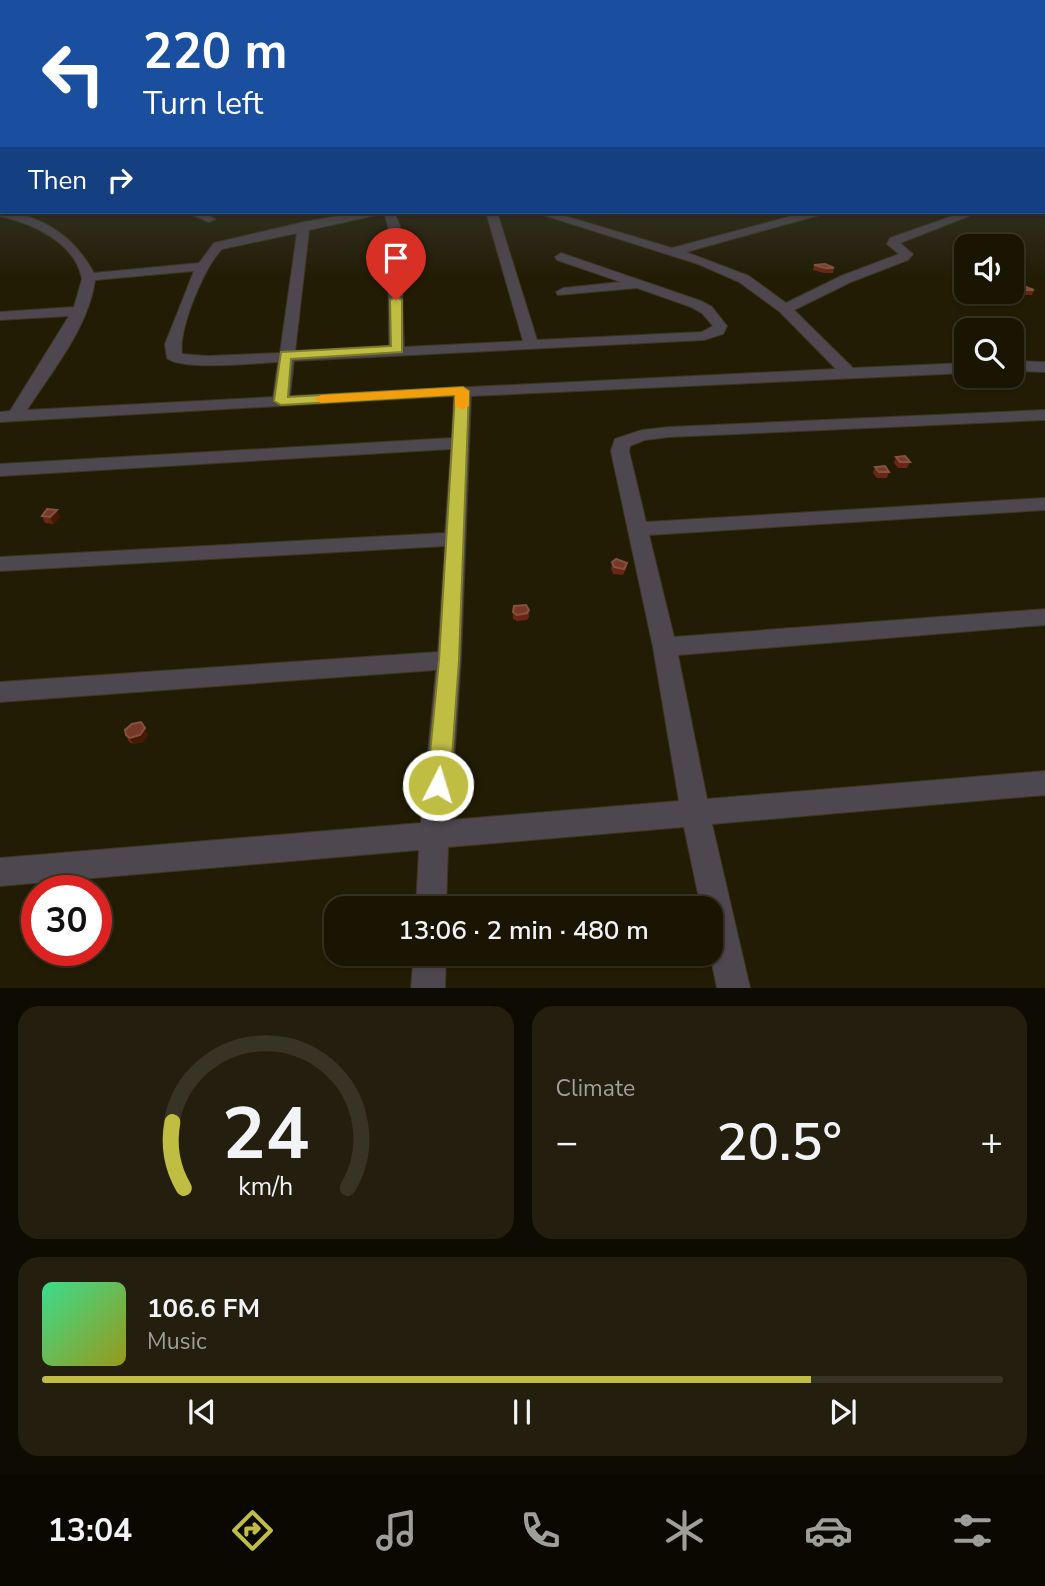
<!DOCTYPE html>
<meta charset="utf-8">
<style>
body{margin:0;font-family:"Nunito Sans",sans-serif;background:#231e0d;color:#f1f3f6;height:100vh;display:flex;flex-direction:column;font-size:26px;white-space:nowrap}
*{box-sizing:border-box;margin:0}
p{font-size:23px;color:#9f9f9a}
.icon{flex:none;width:38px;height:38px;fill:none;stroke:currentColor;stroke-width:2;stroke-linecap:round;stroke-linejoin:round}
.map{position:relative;height:988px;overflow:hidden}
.details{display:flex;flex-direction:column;gap:18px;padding:18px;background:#0e0c02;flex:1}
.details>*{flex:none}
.banner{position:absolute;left:0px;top:0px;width:1046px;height:214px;box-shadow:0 2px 5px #0004,0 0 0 2px #383425;background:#1a4fa0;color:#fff;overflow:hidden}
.tools{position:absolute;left:954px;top:234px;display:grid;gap:14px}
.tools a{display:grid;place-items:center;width:70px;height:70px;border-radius:14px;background:#1a1503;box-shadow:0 2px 5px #0004,0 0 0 2px #383425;font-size:35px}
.speed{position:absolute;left:21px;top:875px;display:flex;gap:14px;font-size:35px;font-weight:700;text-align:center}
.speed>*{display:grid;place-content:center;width:91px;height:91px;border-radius:50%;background:#1a1503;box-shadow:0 2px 5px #0004,0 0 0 2px #383425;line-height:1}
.speed .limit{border:10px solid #d22;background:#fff;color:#111}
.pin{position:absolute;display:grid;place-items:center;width:60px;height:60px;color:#fff;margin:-72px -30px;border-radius:50% 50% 50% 0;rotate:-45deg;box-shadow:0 0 7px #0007}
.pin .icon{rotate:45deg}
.me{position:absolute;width:77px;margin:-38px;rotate:5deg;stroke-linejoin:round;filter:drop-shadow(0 0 5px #0008)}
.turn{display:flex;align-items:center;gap:24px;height:147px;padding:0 28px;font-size:32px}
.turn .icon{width:91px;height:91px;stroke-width:2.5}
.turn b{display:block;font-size:49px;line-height:60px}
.then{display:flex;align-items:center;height:66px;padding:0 28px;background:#0003;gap:14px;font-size:26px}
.big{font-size:52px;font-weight:600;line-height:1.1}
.details .widget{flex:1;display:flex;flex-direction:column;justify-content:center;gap:10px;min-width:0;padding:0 24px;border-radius:21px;background:#231e0d}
.details .dial{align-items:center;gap:0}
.dial svg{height:182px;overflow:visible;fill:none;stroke:#383425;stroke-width:7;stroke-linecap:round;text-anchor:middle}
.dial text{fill:#f1f3f6;stroke:none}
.song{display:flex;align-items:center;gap:21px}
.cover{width:84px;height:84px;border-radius:10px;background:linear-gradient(135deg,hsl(150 70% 55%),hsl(60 70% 35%))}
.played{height:7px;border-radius:4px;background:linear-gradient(90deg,#bfbe42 80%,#383425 80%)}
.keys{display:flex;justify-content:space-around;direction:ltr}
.heat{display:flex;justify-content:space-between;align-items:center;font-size:38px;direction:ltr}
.details .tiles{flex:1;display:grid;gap:18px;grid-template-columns:1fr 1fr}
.widget:last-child{grid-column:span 2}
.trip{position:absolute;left:324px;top:896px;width:399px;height:70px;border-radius:21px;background:#1a1503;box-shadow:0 2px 5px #0004,0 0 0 2px #383425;font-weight:600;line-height:70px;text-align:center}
.tab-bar{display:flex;height:112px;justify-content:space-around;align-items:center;background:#0a0801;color:#9f9f9a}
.tab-bar .icon{width:49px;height:49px}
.tab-bar .selected{color:#bfbe42}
.tab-bar b{font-size:32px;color:#f1f3f6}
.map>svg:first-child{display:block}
</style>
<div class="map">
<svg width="1045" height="988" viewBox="0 0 1045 988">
<rect width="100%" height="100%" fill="#221c04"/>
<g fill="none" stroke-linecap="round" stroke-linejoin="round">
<defs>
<path id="street" d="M0 210C6 213 18 213 26 216 57 226 78 244 94 273L199 263 214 243 304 222 362 212H382L381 214 309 230 295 352 389 347 388 226 384 212H394L400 226 404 347 523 341 486 212H497L537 340 702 332 713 326 702 313 691 307 637 288 558 295 556 292 563 288 621 282 557 260 555 257 561 253 701 301 712 307 727 326 723 334 704 340 294 361 290 396 836 369 780 312 739 282 698 264 534 212H551L672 248 807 212H824L823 214 686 252 749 276 786 303 841 276 899 254 887 244 890 238 964 212H979L900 243 913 254 908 260 851 282 794 310 853 368 966 363V373L471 396 461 660 450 820 679 801 653 647 611 451 615 439 642 430 669 427 1045 410V420L669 437 645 440 630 446 629 451 646 522 1045 498V510L649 535 674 637 1045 609V625L678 655 707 799 1045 771V795L712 824 750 988H717L710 954V908H701L684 827 448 847 446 908H416L419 850 0 886V858L421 823 436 670 0 702V682L438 652 445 546 0 571V557L445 533 451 449 0 476V464L452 438 454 396 0 422V412L10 411 69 316 0 320V312L74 307 82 279C75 242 33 224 0 216ZM297 233 280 353 207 356 182 354C178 329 205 266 222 249ZM194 271 165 344 167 358C181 371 257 363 278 362L273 397 27 410C52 371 89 327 95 280Z
M186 212H201L215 219 209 222Z
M1012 361 1045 362V372L1012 371Z
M414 954H446L445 988H411Z"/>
</defs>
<use href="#street" stroke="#3c361f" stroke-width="2"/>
<use href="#street" fill="#4f4750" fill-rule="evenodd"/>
</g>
<path fill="#6a2614" d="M814 265 834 268 833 273H824L813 270Z
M1013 286 1034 290 1032 295H1021L1012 292Z
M896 457 910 462 907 468H898L894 463Z
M875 467 889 472 887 478H877L873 473Z
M42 516 60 517 53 524 45 523Z
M612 562 627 563 626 569 623 575 613 574 611 569Z
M529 610V617L527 620 517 621 513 619V612Z
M126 735H148L143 742 133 744 129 742Z"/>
<path fill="#481a05" d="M57 510 60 517 53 524 50 517Z
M145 728 148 735 143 742 133 744 130 738Z"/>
<path fill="#763927" stroke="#865240" stroke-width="2" d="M825 264 834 268H825L814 265Z
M1013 286H1023L1034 290H1023Z
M905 456 910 462H900L896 457Z
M885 466 889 472H879L875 467Z
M47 509 57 510 50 517 42 516Z
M616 559 627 563 624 569 614 567 612 562Z
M526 605 529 610 527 613 517 615 513 612 514 606Z
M141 722 145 728 140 735 130 738 126 735 125 730 132 724Z"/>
<linearGradient id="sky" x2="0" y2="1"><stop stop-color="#130f02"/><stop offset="0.51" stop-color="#3e403a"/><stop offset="1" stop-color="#3e403a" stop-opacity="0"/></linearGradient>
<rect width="1045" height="279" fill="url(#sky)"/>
<path fill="#bfbe42" stroke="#7c7c2b" stroke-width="2" d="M396 297 402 300V352L291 359 288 397 463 387 469 391 459 660 450 785 446 792 438 795 430 792 427 785 439 660 455 395 281 405 274 401 281 352 391 346 390 300Z"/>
<path fill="#f59e0b" d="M463 387 469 391V406L462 410 455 406V395L321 403 314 399 321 395Z"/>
</svg>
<div class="tools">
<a><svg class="icon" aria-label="sound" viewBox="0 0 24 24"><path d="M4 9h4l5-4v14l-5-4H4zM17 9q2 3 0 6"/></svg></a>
<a><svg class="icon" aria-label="search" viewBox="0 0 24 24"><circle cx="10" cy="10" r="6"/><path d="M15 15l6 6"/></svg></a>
</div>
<div class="speed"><div class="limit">30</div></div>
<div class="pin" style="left:396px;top:300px;background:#d93025"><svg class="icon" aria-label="arrive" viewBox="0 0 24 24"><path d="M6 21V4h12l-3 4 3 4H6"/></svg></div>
<svg class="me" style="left:438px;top:785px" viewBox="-20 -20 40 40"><circle r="17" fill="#bfbe42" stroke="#fff" stroke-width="3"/><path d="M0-11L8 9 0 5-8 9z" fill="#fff"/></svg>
<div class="trip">13:06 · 2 min · 480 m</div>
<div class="banner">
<div class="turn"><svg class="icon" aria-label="left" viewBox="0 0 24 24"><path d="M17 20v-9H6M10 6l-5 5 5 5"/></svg><div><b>220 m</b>Turn left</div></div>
<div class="then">Then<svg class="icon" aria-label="right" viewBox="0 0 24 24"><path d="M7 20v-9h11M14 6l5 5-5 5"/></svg></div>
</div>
</div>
<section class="details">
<div class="tiles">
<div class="widget dial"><svg viewBox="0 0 100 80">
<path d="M14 69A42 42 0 1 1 86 69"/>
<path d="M14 69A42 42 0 0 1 9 40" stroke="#bfbe42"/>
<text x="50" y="56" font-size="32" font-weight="700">24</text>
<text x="50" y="72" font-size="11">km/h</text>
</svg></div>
<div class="widget"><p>Climate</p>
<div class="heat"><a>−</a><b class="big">20.5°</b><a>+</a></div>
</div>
<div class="widget">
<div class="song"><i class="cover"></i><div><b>106.6 FM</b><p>Music</p></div></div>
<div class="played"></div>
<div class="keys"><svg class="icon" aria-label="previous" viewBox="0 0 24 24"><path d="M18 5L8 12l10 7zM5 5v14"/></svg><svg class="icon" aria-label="pause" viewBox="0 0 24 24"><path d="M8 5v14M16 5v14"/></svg><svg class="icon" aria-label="next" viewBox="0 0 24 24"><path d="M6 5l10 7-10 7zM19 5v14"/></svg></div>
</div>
</div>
</section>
<nav class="tab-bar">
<b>13:04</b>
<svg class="icon selected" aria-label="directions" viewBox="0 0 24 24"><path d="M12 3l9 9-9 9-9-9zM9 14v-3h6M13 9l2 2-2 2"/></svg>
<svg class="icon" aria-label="music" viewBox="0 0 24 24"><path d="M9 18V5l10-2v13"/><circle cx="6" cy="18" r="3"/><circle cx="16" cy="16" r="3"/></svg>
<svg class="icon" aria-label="phone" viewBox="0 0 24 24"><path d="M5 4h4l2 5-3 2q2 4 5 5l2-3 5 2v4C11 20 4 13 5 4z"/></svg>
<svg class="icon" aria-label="climate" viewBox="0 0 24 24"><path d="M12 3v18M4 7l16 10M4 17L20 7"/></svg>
<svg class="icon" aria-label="car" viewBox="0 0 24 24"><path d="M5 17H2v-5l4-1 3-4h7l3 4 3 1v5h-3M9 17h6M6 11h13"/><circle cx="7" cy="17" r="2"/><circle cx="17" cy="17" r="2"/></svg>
<svg class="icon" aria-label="filters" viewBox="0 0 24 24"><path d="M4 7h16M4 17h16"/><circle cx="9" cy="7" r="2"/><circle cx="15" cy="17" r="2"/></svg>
</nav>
